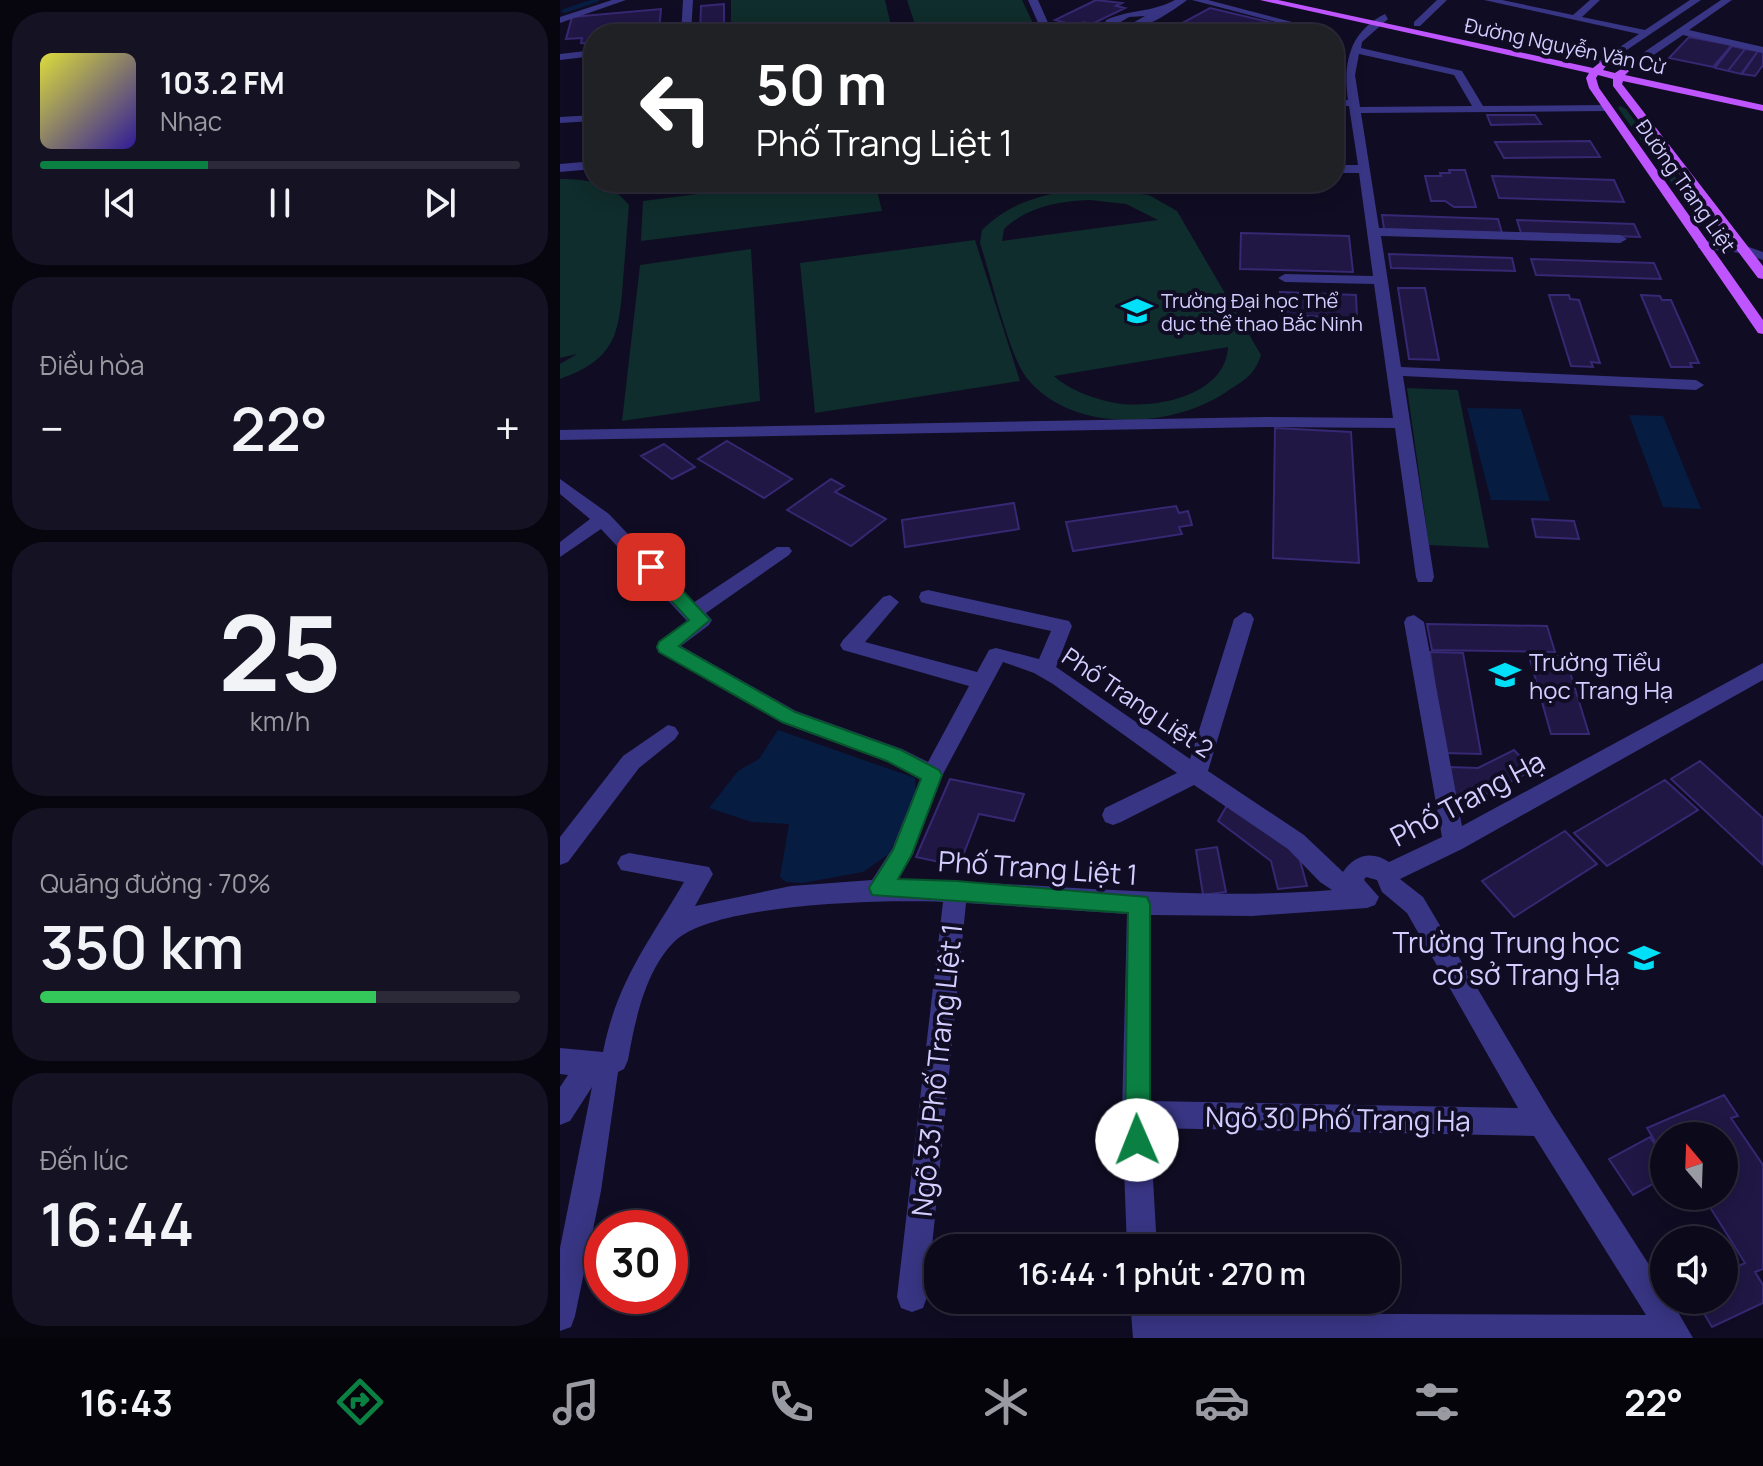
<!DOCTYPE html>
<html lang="vi">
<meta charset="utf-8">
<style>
body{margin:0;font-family:Manrope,sans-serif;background:#151223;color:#f1f3f6;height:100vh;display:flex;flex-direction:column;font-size:30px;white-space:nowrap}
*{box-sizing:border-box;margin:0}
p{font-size:26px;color:#9a9aa2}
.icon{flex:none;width:44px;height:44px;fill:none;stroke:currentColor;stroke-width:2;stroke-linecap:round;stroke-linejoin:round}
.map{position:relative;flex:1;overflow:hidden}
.side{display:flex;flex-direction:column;gap:12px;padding:12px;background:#07050e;width:560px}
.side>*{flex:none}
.guide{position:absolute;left:24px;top:24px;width:760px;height:168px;border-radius:32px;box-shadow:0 4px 20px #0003,0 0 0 2px #2c2a39;background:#202124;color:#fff;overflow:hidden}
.needle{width:52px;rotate:341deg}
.tools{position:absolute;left:1090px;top:1122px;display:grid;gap:16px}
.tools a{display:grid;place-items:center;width:88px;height:88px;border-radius:50%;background:#0c091a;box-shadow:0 4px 20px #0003,0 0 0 2px #2c2a39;font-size:40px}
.speed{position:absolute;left:24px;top:1210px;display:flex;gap:16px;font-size:40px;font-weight:700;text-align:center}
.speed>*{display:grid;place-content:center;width:104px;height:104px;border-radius:50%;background:#0c091a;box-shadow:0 4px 20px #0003,0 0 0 2px #2c2a39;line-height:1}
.speed .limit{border:12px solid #d22;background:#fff;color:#111}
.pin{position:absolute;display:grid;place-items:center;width:68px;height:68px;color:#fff;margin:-34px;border-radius:16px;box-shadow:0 4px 12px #0006}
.me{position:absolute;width:88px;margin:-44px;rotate:359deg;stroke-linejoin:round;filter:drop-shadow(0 0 6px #0008)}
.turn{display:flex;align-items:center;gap:28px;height:168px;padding:0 40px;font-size:36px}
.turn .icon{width:104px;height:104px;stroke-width:2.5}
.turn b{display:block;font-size:56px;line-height:68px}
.big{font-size:60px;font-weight:600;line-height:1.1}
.side .widget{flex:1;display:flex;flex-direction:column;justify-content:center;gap:12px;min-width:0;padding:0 28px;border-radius:32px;background:#151223}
.side .dial{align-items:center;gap:0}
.dial b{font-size:104px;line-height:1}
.song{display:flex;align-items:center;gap:24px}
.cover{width:96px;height:96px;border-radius:12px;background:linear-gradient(135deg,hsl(60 70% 55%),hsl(250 70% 35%))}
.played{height:8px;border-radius:4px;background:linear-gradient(90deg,#0b8043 35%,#2c2a39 35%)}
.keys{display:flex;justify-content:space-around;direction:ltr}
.heat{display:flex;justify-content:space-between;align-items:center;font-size:44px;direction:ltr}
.charge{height:12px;border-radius:6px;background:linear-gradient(90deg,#34c759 70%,#2c2a39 0)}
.trip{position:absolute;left:364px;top:1234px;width:476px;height:80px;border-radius:32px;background:#0c091a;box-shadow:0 4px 20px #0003,0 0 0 2px #2c2a39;font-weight:600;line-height:80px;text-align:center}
.tab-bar{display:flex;height:128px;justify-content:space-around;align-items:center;background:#05040a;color:#9a9aa2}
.tab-bar .icon{width:56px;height:56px}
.tab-bar .selected{color:#0b8043}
.tab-bar b{font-size:36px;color:#f1f3f6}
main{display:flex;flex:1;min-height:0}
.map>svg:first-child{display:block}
</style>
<main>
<section class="side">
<div class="widget">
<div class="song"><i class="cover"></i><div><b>103.2 FM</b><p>Nhạc</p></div></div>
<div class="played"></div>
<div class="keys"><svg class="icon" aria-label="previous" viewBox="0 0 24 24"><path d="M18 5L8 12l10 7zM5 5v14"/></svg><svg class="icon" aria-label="pause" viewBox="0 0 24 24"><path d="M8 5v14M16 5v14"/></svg><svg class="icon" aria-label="next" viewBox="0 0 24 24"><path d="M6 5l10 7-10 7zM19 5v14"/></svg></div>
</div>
<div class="widget"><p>Điều hòa</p>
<div class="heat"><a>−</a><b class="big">22°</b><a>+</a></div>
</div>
<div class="widget dial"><b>25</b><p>km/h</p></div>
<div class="widget"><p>Quãng đường · 70%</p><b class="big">350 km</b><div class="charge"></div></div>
<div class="widget"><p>Đến lúc</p><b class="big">16:44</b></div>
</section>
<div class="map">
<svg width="1203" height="1338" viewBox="0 0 1203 1338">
<rect width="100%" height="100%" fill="#100c23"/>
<path fill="#0f2d2c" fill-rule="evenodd" d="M171 0H325L333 34H171Z
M347 0H462L478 34H358Z
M1060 106 1066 109 1149 223 1138 220 1058 108Z
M0 179C28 179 50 182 69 205 67 231 65 256 63 281 59 334 56 359 0 379V364L17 354 0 358Z
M231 182H315L322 211 81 241 83 201Z
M531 188 589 195 617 211 701 355C695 374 685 380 669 390 615 429 511 435 466 377 449 355 430 273 420 243L422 230C453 199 489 193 531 188ZM530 200 566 204 598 220 442 241 444 229C467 207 498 201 530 200ZM668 347C666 397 590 411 550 402 532 398 508 389 494 376Z
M415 240 460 381 255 413 240 263Z
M191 249 200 401 62 421 80 265Z
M847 388 898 390 929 548 869 545Z"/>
<path fill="#071c41" d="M907 408 961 409 990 501 931 500Z
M1069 415 1103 416 1141 509 1103 507Z
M218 730 355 778 356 794 329 854 303 872 243 883 226 882 220 877 229 824 192 822 149 808 178 771 199 759Z"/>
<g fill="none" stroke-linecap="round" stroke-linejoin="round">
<path stroke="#071c41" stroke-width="4" d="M4 11 37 0"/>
</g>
<path fill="#201745" stroke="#362872" stroke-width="2" d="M536 0 562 3 556 6 565 8 532 24 524 22 517 26 495 20Z
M164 4V34H140L141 6Z
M650 8 734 28 724 34H602Z
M101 9 99 31 89 34H34V44H32L21 43 22 38 6 39 12 17Z
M1129 37 1172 45 1153 67 1109 58Z
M1172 46 1185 49 1168 71 1155 68Z
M1185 49 1198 51 1181 74 1168 71Z
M1198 51 1203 52V65L1195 76 1182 74Z
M927 115H975L981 124 931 125Z
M1030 141 1040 157 944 158 935 142Z
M889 170H905L916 207H894L885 201H871L865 176H881L880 173H890Z
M932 176 1054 180 1064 202 939 198Z
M822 215 938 219 942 233 824 229Z
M957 220 1074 224 1080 237 961 233Z
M681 233 789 236 793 272 680 269Z
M829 254 952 258 955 271 831 268Z
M971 259 1094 263 1101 279 976 275Z
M838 288H865L879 360 849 359Z
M720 292 796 295 797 318 720 315Z
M989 295H1009L1010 299 1019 300 1040 363 1031 362 1033 367 1011 366Z
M1081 295 1100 296 1102 300H1111L1139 363H1130L1132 367H1111Z
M715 428 791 432 799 563 713 558Z
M167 441 232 479 204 498 138 459Z
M104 444 135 467 112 479 81 456Z
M271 479 284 486 275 492 326 519 291 546 227 510Z
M454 503 459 529 345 547 342 520Z
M616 506 619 513 628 511 632 525 619 527 622 534 513 551 506 522Z
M972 519 1014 521 1019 539 976 537Z
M867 624 987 626 995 652 872 650Z
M870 652 903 653 921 754 884 753Z
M969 656H1005L1029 734H991Z
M954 750 973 770 897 809 890 767 918 768Z
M1140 761 1203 818V865L1111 779Z
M390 779 464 794 454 821 419 814 399 866 356 857Z
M1105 780 1138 810 1047 866 1014 833Z
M670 800 736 846 747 886 718 889 711 861 658 821Z
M1005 831 1037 864 954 917 922 881Z
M657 847 666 892 643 895 636 850Z
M1164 1095 1178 1116 1171 1118 1203 1165V1269L1195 1272 1203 1285V1303L1152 1327 1136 1300H1164V1273L1185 1263 1143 1196H1164V1136H1104L1102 1153 1087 1128Z
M1090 1137 1104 1158V1178L1073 1195 1049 1159Z"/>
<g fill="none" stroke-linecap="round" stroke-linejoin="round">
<path fill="#383584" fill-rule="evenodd" d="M52 0H66L0 23V17Z
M123 0H133L131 34H121Z
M468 0H478L493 34H483Z
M615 0H627C609 14 563 44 544 27L546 20C571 9 590 13 615 0ZM585 16 560 30 554 26 569 17Z
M632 0H648L778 34 774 37V34H761Z
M877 0H887L860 26H854V22Z
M924 0H942L1013 15 1030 0H1040L1022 17 1085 30 1130 0H1141L1043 66 1039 65V61L1079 34Z
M1161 0H1172L1129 30 1203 47V53L1123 35 1073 69H1065V65Z
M825 14 828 19 802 42 801 48 902 71 923 106 1047 105 1052 108 1047 111 801 113 819 228 1060 235 1067 239 1060 243 821 236 841 367 1136 380 1144 385 1136 390 843 376 874 577 872 582H858L856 577 835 428 706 427 0 440V430L706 417 833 418 814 284 725 282 718 278 725 274 813 276 799 173H774V165H798L789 106H774V100H788C783 63 789 32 825 14ZM799 54 894 75 912 106 800 107 795 75Z
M34 50V56L0 60V54Z
M34 115V121L0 123V117Z
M34 161V169L0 172V164Z
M97 182H135C127 188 105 188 97 182Z
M444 182H460L454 186Z
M1143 241 1183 245 1203 252V260L1181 253 1138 248V242Z
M0 479 49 514 133 603 217 547H229L232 551 229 555 146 613 152 620 149 625 121 646 236 711 342 749 368 762 409 686 283 650 280 645 283 640 323 597 330 595 339 602 305 642 417 672 429 650 436 648 479 659 491 631 368 604 361 602 359 597 361 592 368 590 509 621 512 626 496 667 630 759 674 619 684 612 691 614 694 619 648 771 744 835 783 872C794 855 812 850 829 862L882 837 844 622 847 617 854 615 864 622 902 826 1203 663V680L902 849 840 879 863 897 991 1112 1104 1288V1300H1111L1133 1338H573L570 1300H600L601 1313 1086 1315 974 1136 590 1128 597 1248H567L562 1114 567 914 406 903 367 1297 363 1308 352 1312 341 1308 337 1297 383 902C328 899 151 903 114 942 85 971 75 1021 68 1060L64 1069 58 1072 41 1191 15 1316 11 1327 0 1331V1248L32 1087 10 1121 0 1125V1087L8 1075 0 1074V1048L43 1052C57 981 89 942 124 882L61 870 57 863 61 856 69 853 149 867 153 874 135 906 231 886 312 880 332 849 360 779 326 761 222 723 99 652 96 647 127 621 41 529 0 557V542L30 519 0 494ZM443 662 474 673 493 684 617 773 545 808 542 815 545 822 553 825 561 822 634 785 728 849 760 882 772 890C627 902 483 882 338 880L353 854 382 776ZM806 877 817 880 822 892 847 913 958 1108 590 1101 591 915 692 916 807 908 815 905 819 897 804 880Z
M108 725 115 727 119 733 115 739 79 768 8 862 0 865V837L63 756Z"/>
<path fill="#bf55ff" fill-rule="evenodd" d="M700 0H718L1033 68 1043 60 1048 63 1043 70 1055 73 1067 65 1072 68 1065 75 1203 105V111L1063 81 1062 84 1203 266V279L1198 278 1053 86V79L1038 75 1036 78 1039 88 1203 320V334L1198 333 1029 88 1026 78 1029 73Z"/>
</g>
<path fill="#0b8043" stroke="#07532c" stroke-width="2" d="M91 562 97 563 150 620 119 646 235 712 341 750 379 770 382 775 352 854 338 879 396 881 587 897 590 904V1140L586 1149 577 1153 568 1149 565 1140 568 913 312 895 309 888 333 850 361 779 327 761 222 722 99 652 97 647 99 642 129 620 85 572 82 567 85 563Z"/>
<defs>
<symbol id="university-bare" viewBox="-9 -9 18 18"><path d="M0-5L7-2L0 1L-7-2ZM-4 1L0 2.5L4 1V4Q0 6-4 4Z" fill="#00e1f9" stroke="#100c23" stroke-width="2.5" paint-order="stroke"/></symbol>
<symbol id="school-bare" viewBox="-9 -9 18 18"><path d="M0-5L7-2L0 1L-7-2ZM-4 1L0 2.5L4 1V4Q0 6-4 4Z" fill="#00e1f9" stroke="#100c23" stroke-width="2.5" paint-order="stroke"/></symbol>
</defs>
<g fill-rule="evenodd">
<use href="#university-bare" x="555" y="289" width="44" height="44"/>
<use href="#school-bare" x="923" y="653" width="44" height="44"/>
<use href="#school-bare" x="1062" y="936" width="44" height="44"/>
</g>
<g text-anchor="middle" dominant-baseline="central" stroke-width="8" stroke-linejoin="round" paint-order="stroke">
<g font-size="20" fill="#d3ceff" stroke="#100c23">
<text transform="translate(1005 46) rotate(12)">Đường Nguyễn Văn Cừ</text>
<text transform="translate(1126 186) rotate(55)">Đường Trang Liệt</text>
</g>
<g font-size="20" fill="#d3ceff" stroke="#100c23" text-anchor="start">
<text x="601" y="300">Trường Đại học Thể<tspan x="601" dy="23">dục thể thao Bắc Ninh</tspan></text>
</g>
<g font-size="24" fill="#d3ceff" stroke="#100c23" text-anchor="start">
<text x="969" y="661">Trường Tiểu<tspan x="969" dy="28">học Trang Hạ</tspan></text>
</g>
<g font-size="24" fill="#d3ceff" stroke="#100c23">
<text transform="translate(578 702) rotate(34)">Phố Trang Liệt 2</text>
</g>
<g font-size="28" fill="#d3ceff" stroke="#100c23">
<text transform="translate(907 798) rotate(-28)">Phố Trang Hạ</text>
<text transform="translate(478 867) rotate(4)">Phố Trang Liệt 1</text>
<text transform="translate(376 1070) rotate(-84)">Ngõ 33 Phố Trang Liệt 1</text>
<text transform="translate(778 1118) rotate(1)">Ngõ 30 Phố Trang Hạ</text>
</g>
<g font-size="28" fill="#d3ceff" stroke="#100c23" text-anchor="end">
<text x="1060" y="942">Trường Trung học<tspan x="1060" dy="32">cơ sở Trang Hạ</tspan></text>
</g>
</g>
</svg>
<div class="tools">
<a><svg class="needle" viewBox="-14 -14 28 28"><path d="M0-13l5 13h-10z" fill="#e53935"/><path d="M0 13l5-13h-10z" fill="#9a9aa2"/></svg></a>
<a><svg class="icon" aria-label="sound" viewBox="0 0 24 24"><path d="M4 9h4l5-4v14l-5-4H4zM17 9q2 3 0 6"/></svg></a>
</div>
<div class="speed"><div class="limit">30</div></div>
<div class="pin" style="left:91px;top:567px;background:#d93025"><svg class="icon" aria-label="arrive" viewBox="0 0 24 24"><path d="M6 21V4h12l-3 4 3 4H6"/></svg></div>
<svg class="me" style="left:577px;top:1140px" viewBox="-20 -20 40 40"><circle r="19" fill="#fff"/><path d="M0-13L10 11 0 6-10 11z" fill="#0b8043"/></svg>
<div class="trip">16:44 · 1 phút · 270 m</div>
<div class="guide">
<div class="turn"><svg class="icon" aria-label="left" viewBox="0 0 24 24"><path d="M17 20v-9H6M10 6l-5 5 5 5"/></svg><div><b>50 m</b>Phố Trang Liệt 1</div></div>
</div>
</div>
</main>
<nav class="tab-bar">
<b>16:43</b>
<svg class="icon selected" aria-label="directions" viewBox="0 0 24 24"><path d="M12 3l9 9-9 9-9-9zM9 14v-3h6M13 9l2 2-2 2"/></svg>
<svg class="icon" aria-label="music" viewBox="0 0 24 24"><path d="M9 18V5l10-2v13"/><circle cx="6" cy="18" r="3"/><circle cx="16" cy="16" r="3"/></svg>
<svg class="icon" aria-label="phone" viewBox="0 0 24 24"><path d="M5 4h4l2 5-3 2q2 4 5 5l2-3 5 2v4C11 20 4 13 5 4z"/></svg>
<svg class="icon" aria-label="climate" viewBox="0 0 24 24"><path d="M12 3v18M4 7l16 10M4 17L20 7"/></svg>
<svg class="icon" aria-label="car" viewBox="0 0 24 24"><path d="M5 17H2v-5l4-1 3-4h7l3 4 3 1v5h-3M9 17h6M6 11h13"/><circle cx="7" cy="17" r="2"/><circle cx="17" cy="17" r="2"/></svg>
<svg class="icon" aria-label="filters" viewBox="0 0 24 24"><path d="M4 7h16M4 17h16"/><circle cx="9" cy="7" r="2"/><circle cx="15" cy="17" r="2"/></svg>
<b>22°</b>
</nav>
